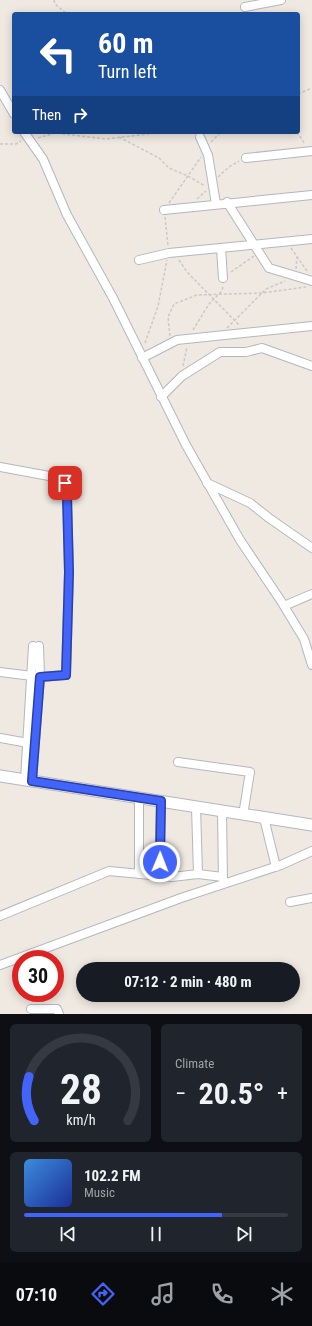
<!DOCTYPE html>
<meta charset="utf-8">
<style>
body{margin:0;font-family:"Roboto Condensed",sans-serif;background:#20242c;color:#f1f3f6;height:100vh;display:flex;flex-direction:column;font-size:15px;white-space:nowrap}
*{box-sizing:border-box;margin:0}
p{font-size:13px;color:#9ea1a6}
.icon{flex:none;width:22px;height:22px;fill:none;stroke:currentColor;stroke-width:2;stroke-linecap:round;stroke-linejoin:round}
.map{position:relative;height:1014px;overflow:hidden}
.drawer{display:flex;flex-direction:column;gap:10px;padding:10px;background:#0d0f14;flex:1}
.drawer>*{flex:none}
.top-card{position:absolute;left:12px;top:12px;width:288px;height:122px;border-radius:4px;box-shadow:0 2px 10px #0003;background:#1a4fa0;color:#fff;overflow:hidden}
.speed{position:absolute;left:12px;top:950px;display:flex;gap:8px;font-size:20px;font-weight:700;text-align:center}
.speed>*{display:grid;place-content:center;width:52px;height:52px;border-radius:50%;background:#171b24;box-shadow:0 2px 10px #0003;line-height:1}
.speed .limit{border:6px solid #d22;background:#fff;color:#111}
.pin{position:absolute;display:grid;place-items:center;width:34px;height:34px;color:#fff;margin:-17px;border-radius:8px;box-shadow:0 2px 6px #0006}
.me{position:absolute;width:44px;margin:-22px;rotate:1deg;stroke-linejoin:round;filter:drop-shadow(0 0 3px #0008)}
.turn{display:flex;align-items:center;gap:14px;height:84px;padding:0 20px;font-size:18px}
.turn .icon{width:52px;height:52px;stroke-width:2.5}
.turn b{display:block;font-size:28px;line-height:34px}
.then{display:flex;align-items:center;height:38px;padding:0 20px;background:#0003;gap:8px;font-size:15px}
.big{font-size:30px;font-weight:700;line-height:1.1}
.drawer .card{flex:1;display:flex;flex-direction:column;justify-content:center;gap:6px;min-width:0;padding:0 14px;border-radius:6px;background:#20242c}
.drawer .dial{align-items:center;gap:0}
.dial svg{height:104px;overflow:visible;fill:none;stroke:#363941;stroke-width:7;stroke-linecap:round;text-anchor:middle}
.dial text{fill:#f1f3f6;stroke:none}
.song{display:flex;align-items:center;gap:12px}
.cover{width:48px;height:48px;border-radius:6px;background:linear-gradient(135deg,hsl(210 70% 55%),hsl(230 70% 35%))}
.played{height:4px;border-radius:2px;background:linear-gradient(90deg,#4264fb 75%,#363941 75%)}
.keys{display:flex;justify-content:space-around;direction:ltr}
.heat{display:flex;justify-content:space-between;align-items:center;font-size:22px;direction:ltr}
.drawer .tiles{flex:1;display:grid;gap:10px;grid-template-columns:1fr 1fr}
.card:last-child{grid-column:span 2}
.trip{position:absolute;left:76px;top:962px;width:224px;height:40px;border-radius:20px;background:#171b24;box-shadow:0 2px 10px #0003;font-weight:700;line-height:40px;text-align:center}
.tab-bar{display:flex;height:64px;justify-content:space-around;align-items:center;background:#090b0e;color:#9ea1a6}
.tab-bar .icon{width:28px;height:28px}
.tab-bar .on{color:#4264fb}
.tab-bar b{font-size:18px;color:#f1f3f6}
.map>svg:first-child{display:block}
</style>
<div class="map">
<svg width="312" height="1014" viewBox="0 0 312 1014">
<rect width="100%" height="100%" fill="#efe9e1"/>
<g fill="none" stroke-linecap="round" stroke-linejoin="round">
<defs>
<path id="minor" d="M245 7 281 0
M0 90 14 114
M24 132 43 159 67 215 113 298 186 445 240 540 281 601 304 639 312 665
M200 137 208 155 216 204
M246 158 312 151
M227 202 269 268 312 281
M164 210 312 195
M221 248 223 278
M139 260 169 253 312 239
M142 358 177 340 312 326
M161 397 182 376 220 352H246L262 348 312 366
M0 467 49 476 65 483 67 496 69 572 66 675 40 677 32 781
M207 483 250 503 269 518 312 548
M284 606 312 594
M0 672 40 677 39 646
M0 738 28 743
M178 762 250 772 243 815
M25 780 33 646
M139 798V874
M196 807 198 874
M222 811 223 882
M264 818 276 867
M159 876 161 801
M290 902 312 898
M0 916 109 871 172 877 198 874 223 877
M0 965 181 898 281 865 312 851
M31 1009H57L59 1014"/>
<path id="secondary" d="M0 776 312 825"/>
</defs>
<use href="#minor" stroke="#b4b7c1" stroke-width="10"/>
<use href="#secondary" stroke="#b4b7c1" stroke-width="13"/>
<path stroke="#c9c9c9" stroke-width="1.5" stroke-dasharray="3 2" stroke-linecap="butt" d="M54 0 55 4 67 14
M298 94 312 88
M297 132 305 144
M119 137 159 158 169 168 188 176 205 186
M38 138 55 133 106 139 164 132
M211 142 221 132
M0 144H16L21 141
M218 177 229 167 239 161
M197 199 206 191
M169 203 201 157
M165 217 168 245
M291 248 307 271
M179 260 187 272 240 326
M296 269 297 257
M231 272 254 256
M227 328 266 289 285 281
M193 330 209 304 222 291 223 286
M170 336 168 317 174 304 197 295 262 293 306 287
M145 343 158 306 167 260
M183 366 187 347"/>
<use href="#minor" stroke="#fff" stroke-width="8"/>
<use href="#secondary" stroke="#fff" stroke-width="11"/>
</g>
<g fill="none" stroke-linecap="round" stroke-linejoin="round">
<defs>
<path id="route" d="M65 483 67 496 69 572 66 675 40 677 32 781 161 801 160 862"/>
</defs>
<use href="#route" stroke="#2b41a3" stroke-width="10"/>
<use href="#route" stroke="#4264fb" stroke-width="7"/>
</g>
</svg>
<div class="speed"><div class="limit">30</div></div>
<div class="pin" style="left:65px;top:483px;background:#d93025"><svg class="icon" aria-label="arrive" viewBox="0 0 24 24"><path d="M6 21V4h12l-3 4 3 4H6"/></svg></div>
<svg class="me" style="left:160px;top:862px" viewBox="-20 -20 40 40"><circle r="17" fill="#4264fb" stroke="#fff" stroke-width="3"/><path d="M0-11L8 9 0 5-8 9z" fill="#fff"/></svg>
<div class="trip">07:12 · 2 min · 480 m</div>
<div class="top-card">
<div class="turn"><svg class="icon" aria-label="left" viewBox="0 0 24 24"><path d="M17 20v-9H6M10 6l-5 5 5 5"/></svg><div><b>60 m</b>Turn left</div></div>
<div class="then">Then<svg class="icon" aria-label="right" viewBox="0 0 24 24"><path d="M7 20v-9h11M14 6l5 5-5 5"/></svg></div>
</div>
</div>
<section class="drawer">
<div class="tiles">
<div class="card dial"><svg viewBox="0 0 100 80">
<path d="M14 69A42 42 0 1 1 86 69"/>
<path d="M14 69A42 42 0 0 1 10 35" stroke="#4264fb"/>
<text x="50" y="56" font-size="32" font-weight="700">28</text>
<text x="50" y="72" font-size="11">km/h</text>
</svg></div>
<div class="card"><p>Climate</p>
<div class="heat"><a>−</a><b class="big">20.5°</b><a>+</a></div>
</div>
<div class="card">
<div class="song"><i class="cover"></i><div><b>102.2 FM</b><p>Music</p></div></div>
<div class="played"></div>
<div class="keys"><svg class="icon" aria-label="previous" viewBox="0 0 24 24"><path d="M18 5L8 12l10 7zM5 5v14"/></svg><svg class="icon" aria-label="pause" viewBox="0 0 24 24"><path d="M8 5v14M16 5v14"/></svg><svg class="icon" aria-label="next" viewBox="0 0 24 24"><path d="M6 5l10 7-10 7zM19 5v14"/></svg></div>
</div>
</div>
</section>
<nav class="tab-bar">
<b>07:10</b>
<svg class="icon on" aria-label="directions" viewBox="0 0 24 24"><path d="M12 3l9 9-9 9-9-9zM9 14v-3h6M13 9l2 2-2 2"/></svg>
<svg class="icon" aria-label="music" viewBox="0 0 24 24"><path d="M9 18V5l10-2v13"/><circle cx="6" cy="18" r="3"/><circle cx="16" cy="16" r="3"/></svg>
<svg class="icon" aria-label="phone" viewBox="0 0 24 24"><path d="M5 4h4l2 5-3 2q2 4 5 5l2-3 5 2v4C11 20 4 13 5 4z"/></svg>
<svg class="icon" aria-label="climate" viewBox="0 0 24 24"><path d="M12 3v18M4 7l16 10M4 17L20 7"/></svg>
</nav>
